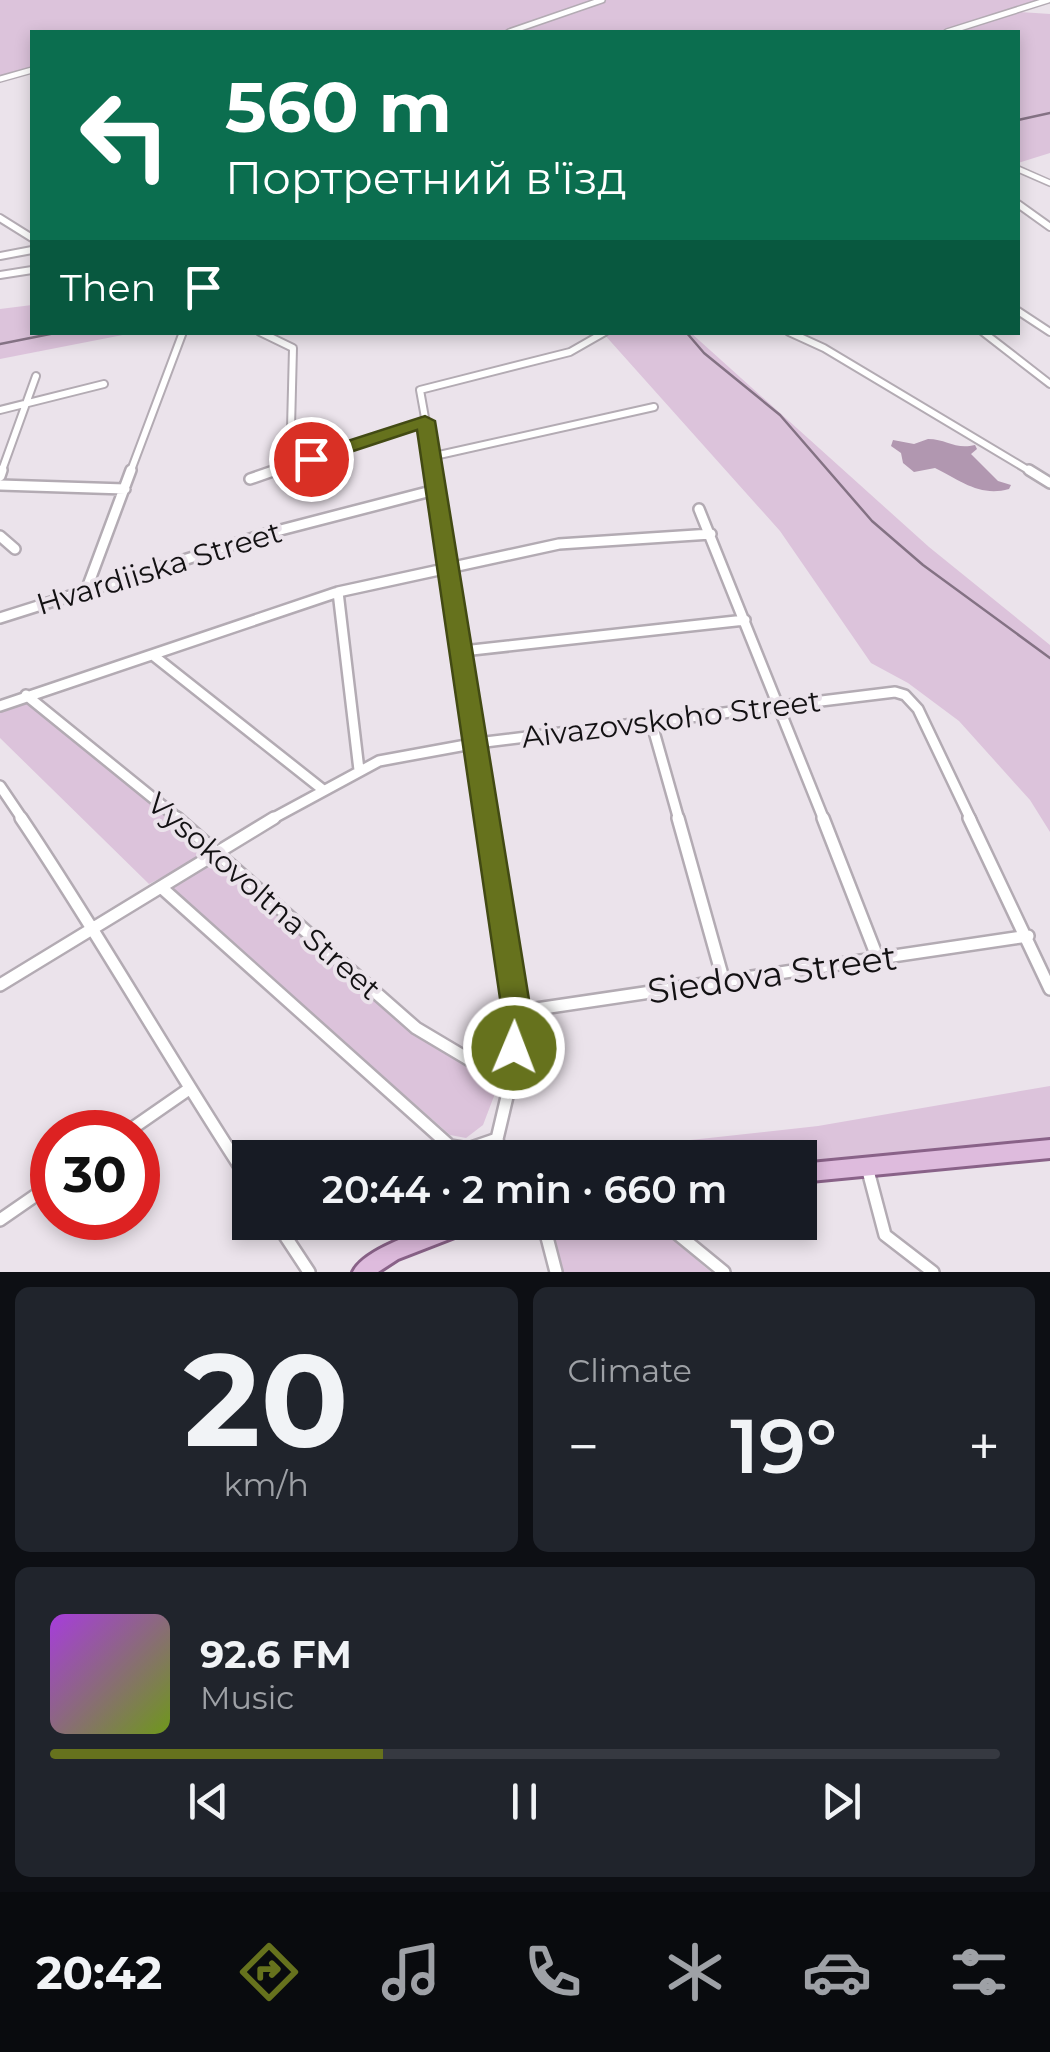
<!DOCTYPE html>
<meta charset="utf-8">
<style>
body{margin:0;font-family:Montserrat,sans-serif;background:#20242c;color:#f1f3f6;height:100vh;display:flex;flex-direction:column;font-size:38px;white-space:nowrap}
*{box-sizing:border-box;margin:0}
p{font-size:32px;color:#9ea1a6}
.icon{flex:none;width:55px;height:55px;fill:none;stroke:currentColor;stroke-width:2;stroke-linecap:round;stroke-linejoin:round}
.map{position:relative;height:1272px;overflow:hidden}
.details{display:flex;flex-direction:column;gap:15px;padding:15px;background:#0d0f14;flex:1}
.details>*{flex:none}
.top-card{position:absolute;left:30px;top:30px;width:990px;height:305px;border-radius:0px;box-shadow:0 5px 15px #0003;background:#0b6e4f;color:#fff;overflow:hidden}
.speed{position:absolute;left:30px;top:1110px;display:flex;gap:20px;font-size:50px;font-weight:700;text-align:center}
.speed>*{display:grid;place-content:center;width:130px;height:130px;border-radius:50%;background:#171b24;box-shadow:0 5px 15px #0003;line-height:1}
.speed .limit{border:15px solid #d22;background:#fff;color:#111}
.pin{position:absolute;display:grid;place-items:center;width:85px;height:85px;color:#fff;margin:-42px;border:5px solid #fff;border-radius:50%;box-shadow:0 2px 10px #0007}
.me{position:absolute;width:110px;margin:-55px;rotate:1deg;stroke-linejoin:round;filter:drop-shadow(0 0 8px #0008)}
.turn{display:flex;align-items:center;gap:35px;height:210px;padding:0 30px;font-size:45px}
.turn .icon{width:130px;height:130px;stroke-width:2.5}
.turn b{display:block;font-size:70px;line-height:85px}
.then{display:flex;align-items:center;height:95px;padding:0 30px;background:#0003;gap:20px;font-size:38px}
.big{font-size:75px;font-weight:600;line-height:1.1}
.details .tile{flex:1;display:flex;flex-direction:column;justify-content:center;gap:15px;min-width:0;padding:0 35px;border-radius:15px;background:#20242c}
.details .dial{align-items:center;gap:0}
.dial b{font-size:130px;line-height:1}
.song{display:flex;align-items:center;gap:30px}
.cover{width:120px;height:120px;border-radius:15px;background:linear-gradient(135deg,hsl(280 70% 55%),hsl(80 70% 35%))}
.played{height:10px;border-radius:5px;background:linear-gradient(90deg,#66721d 35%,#363941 35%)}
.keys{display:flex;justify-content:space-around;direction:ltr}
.heat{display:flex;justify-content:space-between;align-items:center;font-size:55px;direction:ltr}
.details .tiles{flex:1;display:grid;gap:15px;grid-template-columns:1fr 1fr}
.tile:last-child{grid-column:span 2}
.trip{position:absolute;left:232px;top:1140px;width:585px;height:100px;border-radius:0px;background:#171b24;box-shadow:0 5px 15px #0003;font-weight:600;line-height:100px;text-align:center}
.tabs{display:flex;height:160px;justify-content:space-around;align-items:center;background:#090b0e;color:#9ea1a6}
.tabs .icon{width:70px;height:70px}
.tabs .current{color:#66721d}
.tabs b{font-size:45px;color:#f1f3f6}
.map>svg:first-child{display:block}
</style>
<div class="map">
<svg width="1050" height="1272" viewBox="0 0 1050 1272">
<rect width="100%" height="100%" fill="#ebe3eb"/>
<path fill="#dcc3db" d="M0 0H1048L947 32H32V67L0 77Z
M1020 12 1050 14V153L1018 163V32H955Z
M32 305V332L133 333 0 359V309Z
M603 333H691L929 547 1050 645V832L1030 800 959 721 908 683 871 663 780 531Z
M19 702 30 703 211 852 149 884 0 738V711Z
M220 860 412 1032 499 1083 483 1125 466 1138 450 1135 170 888Z
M1050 1086V1140L800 1163V1158H514L513 1153 518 1142 564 1153 590 1151 818 1126Z
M657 1226 711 1272H559L551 1240Z"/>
<path fill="#b197b0" d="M928 439C947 439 955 450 975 445L977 449 971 454 998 481 1011 485 1009 489C980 497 961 481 935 468L914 472 903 463 901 453 891 446 893 440 914 444Z"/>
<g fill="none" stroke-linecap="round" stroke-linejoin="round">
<path stroke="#847284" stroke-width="2.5" d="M1018 120 1050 113
M686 332 704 353 780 415 872 521 923 565 1050 658
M0 344 60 332"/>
<defs>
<path id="minor-far3" d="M509 32 602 0
M947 32 1048 0
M0 79 32 70
M1018 169 1050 183"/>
<path id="minor-far2" d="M1018 204 1050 227
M0 218 32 238
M0 256 32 250
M0 275 32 270
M1018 311 1050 332
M260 332 293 348 291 428 311 459
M789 332 824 348 1033 473
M983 332 1050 384
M0 410 104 384
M430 457 654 407
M1 473 36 376
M130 473 183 332
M268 473 425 421
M435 473 420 390 570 352 605 332"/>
<path id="minor-far1" d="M434 470 488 820
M1029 470 1050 483
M0 476 2 470
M250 479 276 470
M0 485 125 489
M699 509 824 820
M0 536 15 549
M87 588 131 470
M338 592 359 770
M0 618 269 533 435 490
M463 651 745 620
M154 656 322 789
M26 695 180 820
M0 706 338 592 559 544 711 534
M651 721 679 820
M0 786 23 820
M270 820 379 761 477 743 895 692 905 695 918 709 971 820"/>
<path id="minor" d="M21 818C101 937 171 1062 250 1182
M177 818 416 1028 510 1084
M488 818 516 1012 510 1084 497 1139 501 1158
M678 818 724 982
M823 818 878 959
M969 818 1050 989
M162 888 450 1146 468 1149 497 1139
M0 985 274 818
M516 1012 1028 936
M127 1132 189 1089
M867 1167 885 1235 933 1272
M0 1220 52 1184
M276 1222 309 1272
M543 1222 556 1272
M663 1222 724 1272"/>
<path id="primary" d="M1050 1140V1158L800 1182V1164Z
M446 1222H481L478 1228 398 1259 378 1272H353C365 1248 421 1232 446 1222Z"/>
</defs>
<use href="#minor-far3" stroke="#b3abb3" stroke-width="8"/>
<use href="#minor-far2" stroke="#b3abb3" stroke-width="10"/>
<use href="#minor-far1" stroke="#b3abb3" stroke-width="14"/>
<use href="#minor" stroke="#b3abb3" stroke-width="16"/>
<use href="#primary" stroke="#896288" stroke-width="6"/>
<use href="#minor-far3" stroke="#fff" stroke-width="5"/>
<use href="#minor-far2" stroke="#fff" stroke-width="6"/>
<use href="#minor-far1" stroke="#fff" stroke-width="9"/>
<use href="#minor" stroke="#fff" stroke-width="11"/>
<use href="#primary" fill="#debbdd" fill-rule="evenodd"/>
</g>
<path fill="#66721d" stroke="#424a13" stroke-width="2.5" d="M425 416 435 421 531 1012 524 1058 514 1062 503 1058 499 1048 502 1012 417 430 311 465 301 459 304 455Z"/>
<g text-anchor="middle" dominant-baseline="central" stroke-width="8" stroke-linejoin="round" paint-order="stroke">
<g font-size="30" fill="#131113" stroke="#ebe3eb">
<text transform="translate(159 568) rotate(-17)">Hvardiiska Street</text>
<text transform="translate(671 719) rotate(-7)">Aivazovskoho Street</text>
<text transform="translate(264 896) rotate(41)">Vysokovoltna Street</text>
</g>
<g font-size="35" fill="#131113" stroke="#ebe3eb">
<text transform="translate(772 974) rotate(-8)">Siedova Street</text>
</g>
</g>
</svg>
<div class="speed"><div class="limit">30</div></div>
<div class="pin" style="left:311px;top:459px;background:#d93025"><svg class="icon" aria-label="arrive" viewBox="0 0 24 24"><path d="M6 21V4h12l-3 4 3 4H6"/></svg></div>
<svg class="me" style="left:514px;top:1048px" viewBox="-20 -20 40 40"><circle r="17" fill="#66721d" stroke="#fff" stroke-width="3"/><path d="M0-11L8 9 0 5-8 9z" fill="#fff"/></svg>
<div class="trip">20:44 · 2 min · 660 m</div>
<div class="top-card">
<div class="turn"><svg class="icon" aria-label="left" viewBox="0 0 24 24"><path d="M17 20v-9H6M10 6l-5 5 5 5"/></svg><div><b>560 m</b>Портретний в'їзд</div></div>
<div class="then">Then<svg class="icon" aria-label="arrive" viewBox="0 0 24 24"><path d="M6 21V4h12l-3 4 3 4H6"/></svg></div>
</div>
</div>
<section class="details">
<div class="tiles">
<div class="tile dial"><b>20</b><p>km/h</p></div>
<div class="tile"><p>Climate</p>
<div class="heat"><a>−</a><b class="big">19°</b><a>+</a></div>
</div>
<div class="tile">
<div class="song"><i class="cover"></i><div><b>92.6 FM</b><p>Music</p></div></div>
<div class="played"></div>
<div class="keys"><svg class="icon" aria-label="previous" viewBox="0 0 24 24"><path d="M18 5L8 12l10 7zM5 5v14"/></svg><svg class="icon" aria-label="pause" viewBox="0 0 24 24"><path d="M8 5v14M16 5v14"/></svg><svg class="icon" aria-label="next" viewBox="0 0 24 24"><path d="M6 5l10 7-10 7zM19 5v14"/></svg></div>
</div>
</div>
</section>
<nav class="tabs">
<b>20:42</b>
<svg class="icon current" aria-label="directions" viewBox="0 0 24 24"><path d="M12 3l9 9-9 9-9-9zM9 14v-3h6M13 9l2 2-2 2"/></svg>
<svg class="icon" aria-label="music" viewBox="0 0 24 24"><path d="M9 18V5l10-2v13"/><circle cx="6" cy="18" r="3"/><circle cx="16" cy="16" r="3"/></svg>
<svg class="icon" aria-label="phone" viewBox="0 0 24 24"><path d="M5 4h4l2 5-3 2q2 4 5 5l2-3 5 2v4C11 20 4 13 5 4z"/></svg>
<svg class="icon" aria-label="climate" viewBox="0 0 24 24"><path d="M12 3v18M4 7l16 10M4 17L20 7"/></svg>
<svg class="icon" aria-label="car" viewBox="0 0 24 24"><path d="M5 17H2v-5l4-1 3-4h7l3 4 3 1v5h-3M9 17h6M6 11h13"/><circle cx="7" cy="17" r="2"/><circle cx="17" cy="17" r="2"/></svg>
<svg class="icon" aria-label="filters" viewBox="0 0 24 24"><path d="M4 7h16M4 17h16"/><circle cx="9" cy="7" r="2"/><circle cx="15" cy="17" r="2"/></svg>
</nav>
